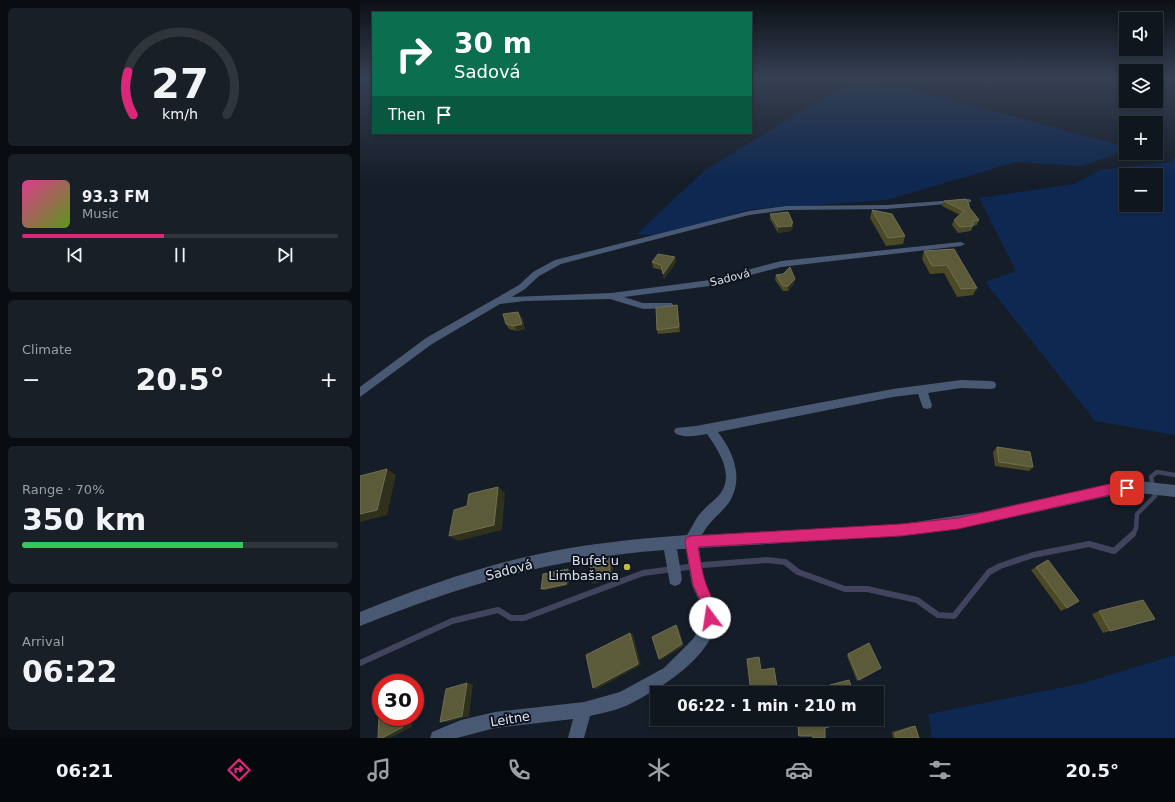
<!DOCTYPE html>
<meta charset="utf-8">
<style>
body{margin:0;font-family:"DejaVu Sans",sans-serif;background:#191f27;color:#f1f3f6;height:100vh;display:flex;flex-direction:column;font-size:15px;white-space:nowrap}
*{box-sizing:border-box;margin:0}
p{font-size:13px;color:#9c9fa4}
.icon{flex:none;width:22px;height:22px;fill:none;stroke:currentColor;stroke-width:2;stroke-linecap:round;stroke-linejoin:round}
.map{position:relative;flex:1;overflow:hidden}
.sheet{display:flex;flex-direction:column;gap:8px;padding:8px;background:#090c10;width:360px}
.sheet>*{flex:none}
.hud{position:absolute;left:12px;top:12px;width:380px;height:122px;border-radius:0px;box-shadow:0 2px 6px #0003,0 0 0 1px #30353c;background:#0b6e4f;color:#fff;overflow:hidden}
.fabs{position:absolute;left:759px;top:12px;display:grid;gap:8px}
.fabs a{display:grid;place-items:center;width:44px;height:44px;border-radius:0px;background:#10161e;box-shadow:0 2px 6px #0003,0 0 0 1px #30353c;font-size:20px}
.speed{position:absolute;left:12px;top:674px;display:flex;gap:8px;font-size:20px;font-weight:700;text-align:center}
.speed>*{display:grid;place-content:center;width:52px;height:52px;border-radius:50%;background:#10161e;box-shadow:0 2px 6px #0003,0 0 0 1px #30353c;line-height:1}
.speed .limit{border:6px solid #d22;background:#fff;color:#111}
.pin{position:absolute;display:grid;place-items:center;width:34px;height:34px;color:#fff;margin:-17px;border-radius:8px;box-shadow:0 2px 6px #0006}
.me{position:absolute;width:44px;margin:-22px;rotate:346deg;stroke-linejoin:round;filter:drop-shadow(0 0 3px #0008)}
.turn{display:flex;align-items:center;gap:14px;height:84px;padding:0 16px;font-size:18px}
.turn .icon{width:52px;height:52px;stroke-width:2.5}
.turn b{display:block;font-size:28px;line-height:34px}
.then{display:flex;align-items:center;height:38px;padding:0 16px;background:#0003;gap:8px;font-size:15px}
.big{font-size:30px;font-weight:600;line-height:1.1}
.sheet .widget{flex:1;display:flex;flex-direction:column;justify-content:center;gap:6px;min-width:0;padding:0 14px;border-radius:6px;background:#191f27}
.sheet .dial{align-items:center;gap:0}
.dial svg{height:104px;overflow:visible;fill:none;stroke:#30353c;stroke-width:7;stroke-linecap:round;text-anchor:middle}
.dial text{fill:#f1f3f6;stroke:none}
.song{display:flex;align-items:center;gap:12px}
.cover{width:48px;height:48px;border-radius:6px;background:linear-gradient(135deg,hsl(330 70% 55%),hsl(90 70% 35%))}
.played{height:4px;border-radius:2px;background:linear-gradient(90deg,#db2777 45%,#30353c 45%)}
.keys{display:flex;justify-content:space-around;direction:ltr}
.heat{display:flex;justify-content:space-between;align-items:center;font-size:22px;direction:ltr}
.charge{height:6px;border-radius:3px;background:linear-gradient(90deg,#34c759 70%,#30353c 0)}
.trip{position:absolute;left:290px;top:686px;width:234px;height:40px;border-radius:0px;background:#10161e;box-shadow:0 2px 6px #0003,0 0 0 1px #30353c;font-weight:600;line-height:40px;text-align:center}
.menu{display:flex;height:64px;justify-content:space-around;align-items:center;background:#06090c;color:#9c9fa4}
.menu .icon{width:28px;height:28px}
.menu .current{color:#db2777}
.menu b{font-size:18px;color:#f1f3f6}
main{display:flex;flex:1;min-height:0}
.map>svg:first-child{display:block}
</style>
<main>
<section class="sheet">
<div class="widget dial"><svg viewBox="0 0 100 80">
<path d="M14 69A42 42 0 1 1 86 69"/>
<path d="M14 69A42 42 0 0 1 10 36" stroke="#db2777"/>
<text x="50" y="56" font-size="32" font-weight="700">27</text>
<text x="50" y="72" font-size="11">km/h</text>
</svg></div>
<div class="widget">
<div class="song"><i class="cover"></i><div><b>93.3 FM</b><p>Music</p></div></div>
<div class="played"></div>
<div class="keys"><svg class="icon" aria-label="previous" viewBox="0 0 24 24"><path d="M18 5L8 12l10 7zM5 5v14"/></svg><svg class="icon" aria-label="pause" viewBox="0 0 24 24"><path d="M8 5v14M16 5v14"/></svg><svg class="icon" aria-label="next" viewBox="0 0 24 24"><path d="M6 5l10 7-10 7zM19 5v14"/></svg></div>
</div>
<div class="widget"><p>Climate</p>
<div class="heat"><a>−</a><b class="big">20.5°</b><a>+</a></div>
</div>
<div class="widget"><p>Range · 70%</p><b class="big">350 km</b><div class="charge"></div></div>
<div class="widget"><p>Arrival</p><b class="big">06:22</b></div>
</section>
<div class="map">
<svg width="815" height="738" viewBox="0 0 815 738">
<rect width="100%" height="100%" fill="#151d28"/>
<path fill="#0e2851" fill-rule="evenodd" d="M648 77H701L682 80 624 84 623 80Z
M494 85 551 89 766 147V150L723 166 656 162 527 200 388 210 302 236 277 234 345 170 473 92Z
M815 157V435L735 421 625 282 656 271 619 198 714 184 740 170 811 162ZM766 175H796V205H766Z
M815 655V738H572L568 714 720 684Z"/>
<g fill="none" stroke-linecap="round" stroke-linejoin="round">
<path stroke="#42435d" stroke-width="4.5" d="M773 535 776 528 777 514 795 496 791 477 797 472 815 475"/>
<path stroke="#42435d" stroke-width="6" d="M0 663 92 621 138 610 151 618H164L283 573 343 565 407 560 425 562 438 572 485 589H507L557 600 578 615 594 616 629 572 640 566 673 555 729 544 754 551 773 534"/>
<path fill="#495973" fill-rule="evenodd" d="M609 199 611 200V202L527 209 427 210 389 215 201 264 179 276 165 289 152 297 251 293 350 280 421 261 601 242 605 244 601 246 421 267 350 286 264 297 283 303H312L313 305 312 307 309 308 283 309 250 299 165 301 140 304 72 344 0 397V387L66 338 159 285 173 272 195 260 389 211 427 206 527 205Z
M601 380 631 381 635 382 636 385 635 388 631 389 601 388 568 393 572 405 571 408 567 409 563 408 558 394 533 397 358 432C373 452 384 477 370 501 362 513 349 521 342 535L542 524 622 512 754 483 779 481 815 485V497L779 493 754 495 622 524 542 536 339 548C341 559 342 573 346 584 350 596 358 605 357 618 353 657 300 689 268 705 257 710 243 713 230 716L224 738H208L213 719 135 728 97 738H70L72 732 101 720 135 712 224 702 260 692 304 668 333 639 340 628 343 618 342 607 332 585 326 549H317L322 579 320 584 315 586 310 584 304 550C193 558 102 585 0 626V612C59 588 118 567 179 554 228 543 278 539 327 535 331 529 334 522 338 516 344 508 353 502 360 494 375 474 358 450 347 434 337 436 326 438 316 434L314 431 316 428 336 426 533 389Z"/>
</g>
<path fill="#4c4a24" d="M584 201 609 207 619 220 617 225 613 226 611 231 598 233 592 225 594 220 600 215 582 206Z
M512 210 545 236 543 244 526 246 510 218Z
M410 214 433 223V228H432L431 231 418 233 410 219Z
M594 249 617 288 613 295 597 297 584 273 570 274 562 259 564 251Z
M292 262H316L304 279 302 270 293 268Z
M423 274 434 284 428 291H423L415 280 416 275Z
M317 305 318 310 320 332 298 334 297 330Z
M162 317 165 329 157 331 149 329 146 324Z
M637 447 673 467 669 471 635 466 633 452Z
M688 560 707 608 701 611 671 570Z
M210 570 208 585 184 590 181 589Z
M739 611 795 619 743 633 732 614Z
M488 654 499 680 497 681 487 656Z
M470 685 493 693H470L469 686Z
M437 719H497L465 728V738H452V736H438Z
M552 726H555L559 738H533L532 732Z"/>
<path fill="#2f311d" d="M431 223H433V228H432L431 231 418 233V227Z
M315 257 316 262 304 279 303 274Z
M435 279 434 284 428 291V286Z
M317 305 318 310 320 332 319 327Z
M158 312 162 317 165 329 157 331 154 326Z
M27 469 36 475 27 515 0 522V514Z
M138 487 145 493 142 530 98 541 89 536Z
M250 558 253 561V579L233 584 230 581Z
M208 569 210 570 208 585 206 584Z
M316 625 318 626 324 646 301 660 299 659Z
M270 633 273 634 281 665 237 689 233 688Z
M107 683 113 684 109 716 88 722H80Z
M43 717H52V727L30 738H22Z"/>
<path fill="#5b5a39" stroke="#6f6f54" d="M606 199 609 204V207L619 220 613 221V226L600 227 594 220 604 211 584 201Z
M512 210 532 214 545 236 528 238Z
M428 212 433 223H431L432 226 418 227 410 214Z
M594 249 617 288 601 289 587 265 572 266 564 251Z
M298 254 315 257 303 274 301 265 292 262Z
M430 267 435 279 428 286H423L416 275 423 274Z
M317 305 319 327 297 330 296 308Z
M158 312 162 324 154 326 146 324 143 314Z
M637 447 670 452 673 467 639 462Z
M27 469 17 510 0 514V476Z
M138 487 134 525 89 536 94 510 107 506 109 494Z
M250 558V577L230 581V562Z
M688 560 719 601 707 608 676 567Z
M208 569 206 584 181 589 183 574Z
M783 600 795 619 750 631 739 611Z
M316 625 322 644 299 659 292 637Z
M270 633 278 664 233 688 226 655Z
M509 643 521 668 499 680 488 654Z
M399 657 401 670 414 668 418 693H391L387 659Z
M489 680 493 693H472L470 685Z
M107 683 102 716 80 722 86 689Z
M21 714V717H43V727L22 738H18L19 715Z
M438 719H497L465 728V738H453V736H439Z
M555 726 559 738H536L535 733Z"/>
<linearGradient id="sky" x2="0" y2="1"><stop stop-color="#0c1016"/><stop offset="0.43" stop-color="#354053"/><stop offset="1" stop-color="#354053" stop-opacity="0"/></linearGradient>
<rect width="815" height="181" fill="url(#sky)"/>
<path fill="#db2777" stroke="#8e194d" d="M754 483 771 484 772 488 771 492 754 494 598 529 541 536 338 547C340 559 342 573 346 584 350 597 360 609 355 622L350 624 346 622 343 606 333 585 325 542 326 538 330 536 541 524 598 518Z"/>
<circle fill="#c2bd3f" stroke="#0c131e" stroke-width="1.5" cx="267" cy="567" r="4"/>
<g text-anchor="middle" dominant-baseline="central" stroke-width="4" stroke-linejoin="round" paint-order="stroke">
<g font-size="11" fill="#dbe0e8" stroke="#0c131e">
<text transform="translate(370 278) rotate(-14)">Sadová</text>
</g>
<g font-size="13" fill="#dbe0e8" stroke="#0c131e" text-anchor="end">
<text x="259" y="560">Bufet u<tspan x="259" dy="15">Limbašana</tspan></text>
</g>
<g font-size="13" fill="#dbe0e8" stroke="#0c131e">
<text transform="translate(149 570) rotate(-15)">Sadová</text>
<text transform="translate(150 719) rotate(-9)">Leitne</text>
</g>
</g>
</svg>
<div class="fabs">
<a><svg class="icon" aria-label="sound" viewBox="0 0 24 24"><path d="M4 9h4l5-4v14l-5-4H4zM17 9q2 3 0 6"/></svg></a>
<a><svg class="icon" aria-label="layers" viewBox="0 0 24 24"><path d="M12 4l9 5-9 5-9-5zM3 14l9 5 9-5"/></svg></a>
<a>+</a>
<a>−</a>
</div>
<div class="speed"><div class="limit">30</div></div>
<div class="pin" style="left:767px;top:488px;background:#d93025"><svg class="icon" aria-label="arrive" viewBox="0 0 24 24"><path d="M6 21V4h12l-3 4 3 4H6"/></svg></div>
<svg class="me" style="left:350px;top:618px" viewBox="-20 -20 40 40"><circle r="19" fill="#fff"/><path d="M0-13L10 11 0 6-10 11z" fill="#db2777"/></svg>
<div class="trip">06:22 · 1 min · 210 m</div>
<div class="hud">
<div class="turn"><svg class="icon" aria-label="right" viewBox="0 0 24 24"><path d="M7 20v-9h11M14 6l5 5-5 5"/></svg><div><b>30 m</b>Sadová</div></div>
<div class="then">Then<svg class="icon" aria-label="arrive" viewBox="0 0 24 24"><path d="M6 21V4h12l-3 4 3 4H6"/></svg></div>
</div>
</div>
</main>
<nav class="menu">
<b>06:21</b>
<svg class="icon current" aria-label="directions" viewBox="0 0 24 24"><path d="M12 3l9 9-9 9-9-9zM9 14v-3h6M13 9l2 2-2 2"/></svg>
<svg class="icon" aria-label="music" viewBox="0 0 24 24"><path d="M9 18V5l10-2v13"/><circle cx="6" cy="18" r="3"/><circle cx="16" cy="16" r="3"/></svg>
<svg class="icon" aria-label="phone" viewBox="0 0 24 24"><path d="M5 4h4l2 5-3 2q2 4 5 5l2-3 5 2v4C11 20 4 13 5 4z"/></svg>
<svg class="icon" aria-label="climate" viewBox="0 0 24 24"><path d="M12 3v18M4 7l16 10M4 17L20 7"/></svg>
<svg class="icon" aria-label="car" viewBox="0 0 24 24"><path d="M5 17H2v-5l4-1 3-4h7l3 4 3 1v5h-3M9 17h6M6 11h13"/><circle cx="7" cy="17" r="2"/><circle cx="17" cy="17" r="2"/></svg>
<svg class="icon" aria-label="filters" viewBox="0 0 24 24"><path d="M4 7h16M4 17h16"/><circle cx="9" cy="7" r="2"/><circle cx="15" cy="17" r="2"/></svg>
<b>20.5°</b>
</nav>
